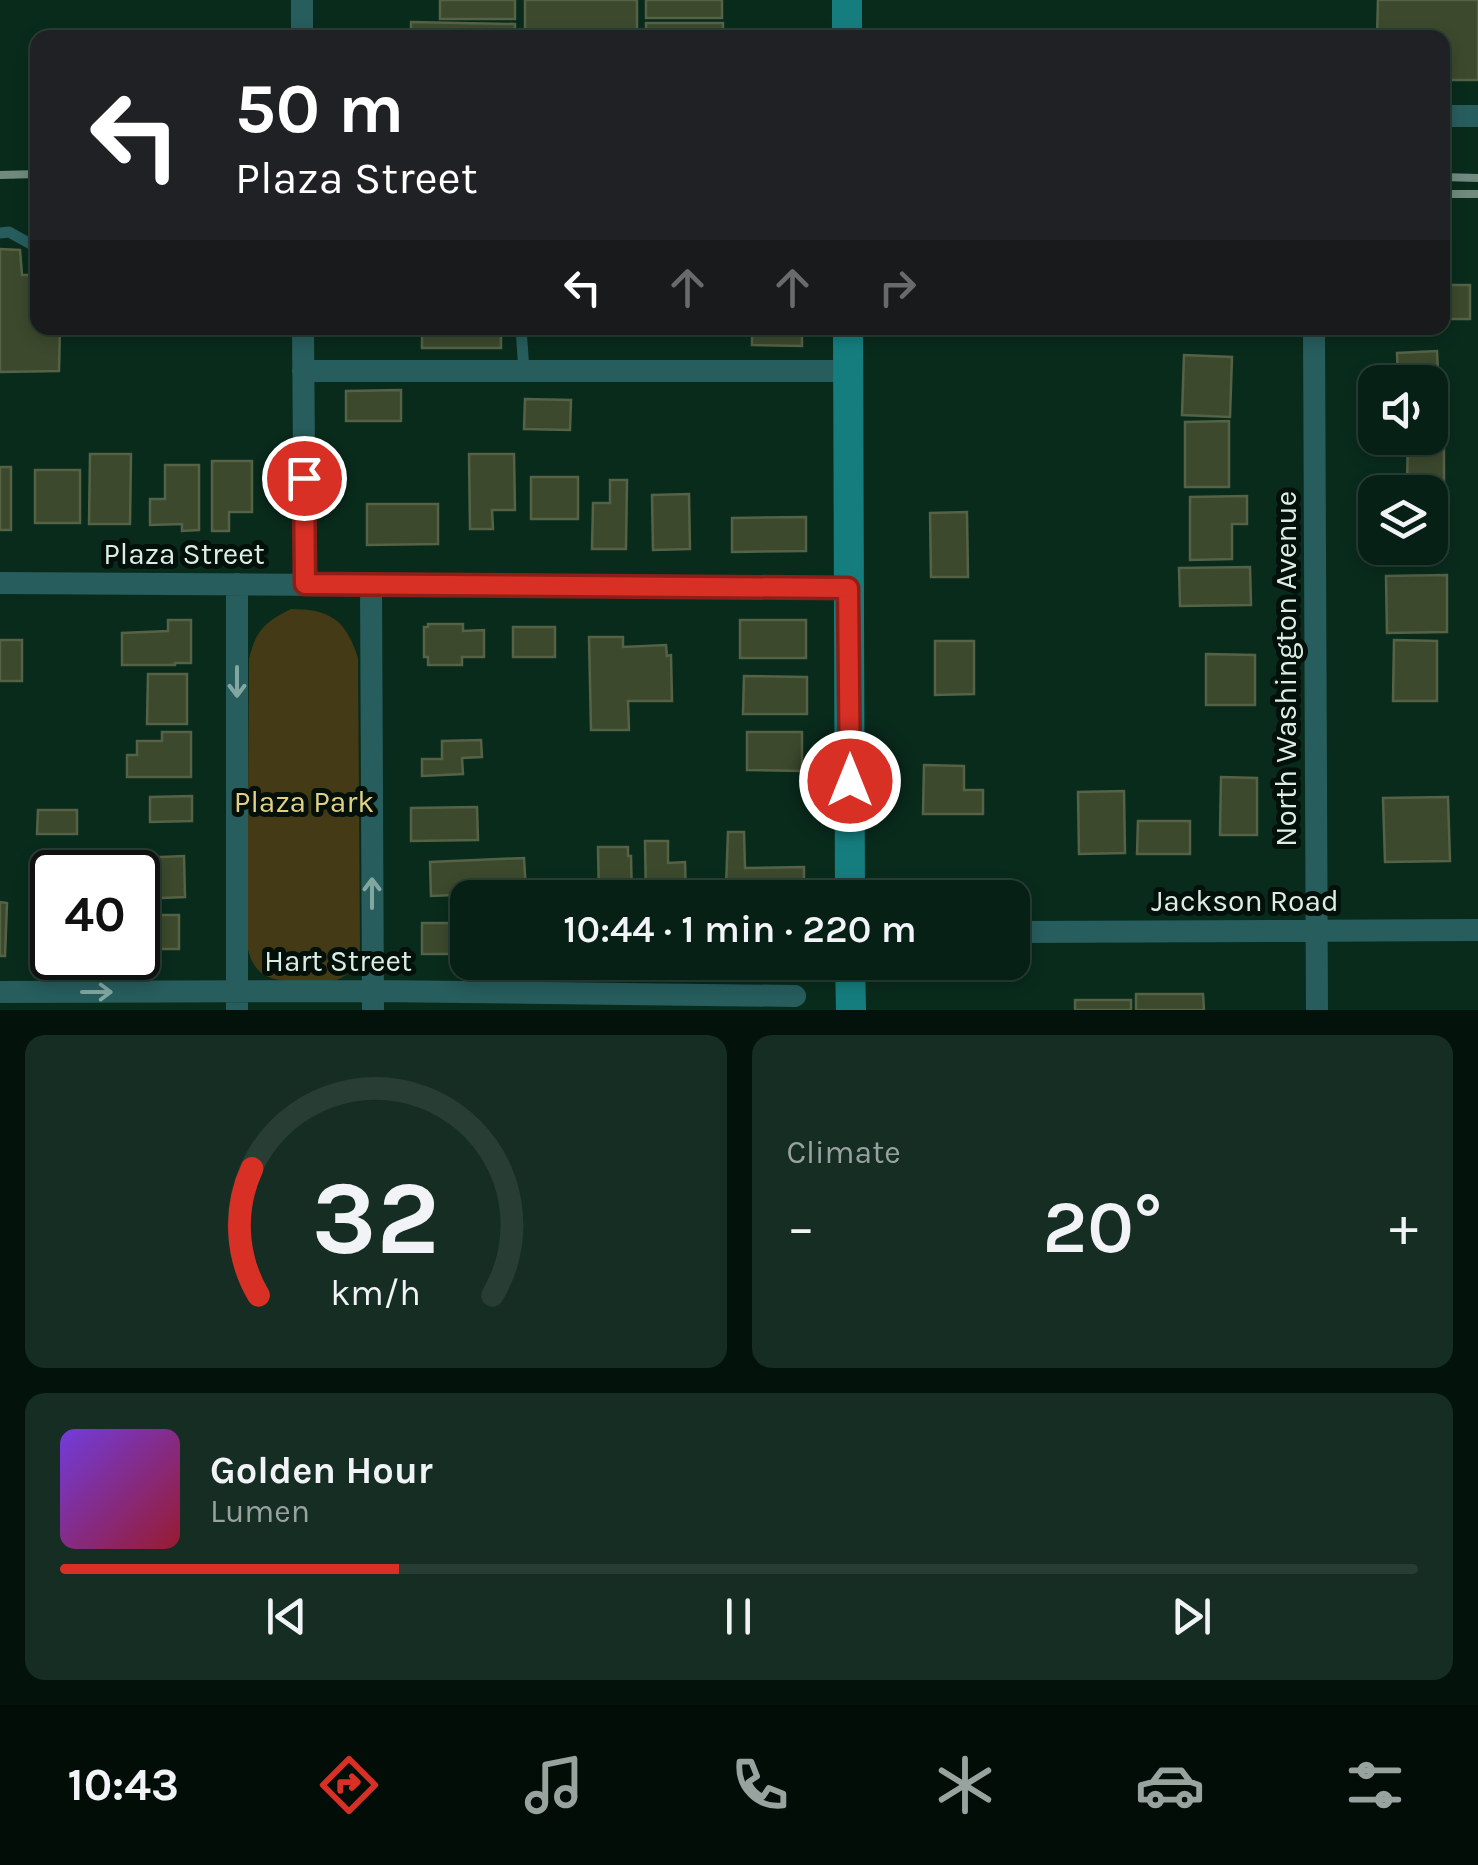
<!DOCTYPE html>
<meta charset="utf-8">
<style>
body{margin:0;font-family:Karla,sans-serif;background:#152d22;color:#f1f3f6;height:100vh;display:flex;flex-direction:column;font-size:38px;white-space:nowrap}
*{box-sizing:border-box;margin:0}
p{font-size:32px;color:#98a3a0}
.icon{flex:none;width:55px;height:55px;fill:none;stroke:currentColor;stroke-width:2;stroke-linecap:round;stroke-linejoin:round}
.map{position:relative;height:1010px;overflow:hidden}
.panel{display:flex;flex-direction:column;gap:25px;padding:25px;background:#04120c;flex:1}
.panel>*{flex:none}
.guide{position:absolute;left:30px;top:30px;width:1420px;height:305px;border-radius:20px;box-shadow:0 5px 15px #0003,0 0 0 2px #283e34;background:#202124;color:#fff;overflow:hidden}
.tools{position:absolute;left:1358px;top:365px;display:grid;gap:20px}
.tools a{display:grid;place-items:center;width:90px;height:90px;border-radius:20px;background:#072015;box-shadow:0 5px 15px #0003,0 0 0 2px #283e34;font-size:50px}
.speed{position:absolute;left:30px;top:850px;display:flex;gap:20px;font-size:50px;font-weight:700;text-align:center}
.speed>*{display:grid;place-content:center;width:130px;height:130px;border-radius:50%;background:#072015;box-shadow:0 5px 15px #0003,0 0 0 2px #283e34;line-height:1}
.speed .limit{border:5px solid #111;border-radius:15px;background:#fff;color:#111}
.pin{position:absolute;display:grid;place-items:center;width:85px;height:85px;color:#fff;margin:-42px;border:5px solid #fff;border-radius:50%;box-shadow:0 2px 10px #0007}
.me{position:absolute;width:110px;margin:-55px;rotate:0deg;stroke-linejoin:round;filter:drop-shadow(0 0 8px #0008)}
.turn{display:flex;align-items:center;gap:35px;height:210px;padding:0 40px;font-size:45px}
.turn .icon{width:130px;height:130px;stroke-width:2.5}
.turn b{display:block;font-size:70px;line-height:85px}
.lanes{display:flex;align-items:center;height:95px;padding:0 40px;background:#0003;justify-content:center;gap:50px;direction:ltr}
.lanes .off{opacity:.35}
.big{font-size:75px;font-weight:600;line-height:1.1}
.panel .card{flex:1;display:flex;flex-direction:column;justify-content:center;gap:15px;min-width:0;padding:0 35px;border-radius:20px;background:#152d22}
.panel .dial{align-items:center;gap:0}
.dial svg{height:260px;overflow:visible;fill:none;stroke:#283e34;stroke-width:7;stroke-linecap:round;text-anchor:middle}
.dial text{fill:#f1f3f6;stroke:none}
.song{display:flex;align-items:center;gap:30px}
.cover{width:120px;height:120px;border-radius:15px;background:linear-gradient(135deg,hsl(260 70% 55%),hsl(350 70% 35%))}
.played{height:10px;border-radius:5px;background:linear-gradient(90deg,#d93025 25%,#283e34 25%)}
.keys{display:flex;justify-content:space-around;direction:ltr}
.heat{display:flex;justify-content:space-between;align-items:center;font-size:55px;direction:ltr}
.panel .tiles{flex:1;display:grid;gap:25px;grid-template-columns:1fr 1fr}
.card:last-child{grid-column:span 2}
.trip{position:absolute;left:450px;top:880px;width:580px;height:100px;border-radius:20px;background:#072015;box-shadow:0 5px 15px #0003,0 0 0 2px #283e34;font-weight:600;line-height:100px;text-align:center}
.tabs{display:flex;height:160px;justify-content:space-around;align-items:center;background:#030d08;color:#98a3a0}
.tabs .icon{width:70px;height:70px}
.tabs .selected{color:#d93025}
.tabs b{font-size:45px;color:#f1f3f6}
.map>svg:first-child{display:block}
</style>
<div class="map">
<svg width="1478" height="1010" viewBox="0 0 1478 1010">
<rect width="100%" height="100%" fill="#092b1c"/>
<path fill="#443b16" d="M291 609C330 609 346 620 358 658L360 953C355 963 351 973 341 978 331 983 319 982 308 982 277 981 254 982 247 945L249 659C256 630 265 622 291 609Z"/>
<path fill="#3c492d" stroke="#556246" stroke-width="2.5" d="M440 0H515V19H440Z
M525 0H637V38H525Z
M646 0H722V18H646Z
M1378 0H1478V80H1442V38H1377Z
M411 22 515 24V38H411Z
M646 23H723V38H646Z
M0 249 20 250 22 275H38V328H60L59 371 0 372Z
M1442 285H1470V319H1442Z
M422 328H501V348H422Z
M752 328H802V346L752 345Z
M1195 328H1231V333L1195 334Z
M1437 351 1439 392 1430 393V382H1398L1397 353Z
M1184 355 1232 357 1230 417 1182 415Z
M401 390V421H346V391Z
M525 399 571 400 570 430 524 429Z
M1229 421V487H1185V422Z
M1430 432H1444V487L1407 485 1408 438H1430Z
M90 454H131L130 524H89Z
M469 454H514L515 510H492L493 529H470Z
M212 461H252V512H229V531H212Z
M165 465H199V530L182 531V524L150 525V499H165Z
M0 467H11V530H0Z
M35 470H80V523H35Z
M531 477H578V519H531Z
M610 480H627L626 549H592L593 503H610Z
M689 494 690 549 653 550 652 495Z
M1247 496V524H1232V559L1190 560V497Z
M1430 503H1444L1445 546H1430Z
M367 504H438V544L367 545Z
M967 512 968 577H931L930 513Z
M806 517V551L732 552V518Z
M1250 567 1251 605 1180 606 1179 568Z
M1447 575V632L1387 633 1386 576Z
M168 620H191V663H175V665H122V633L168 631Z
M740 620H806V658H740Z
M428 624H463V631L484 630V657H462V665H428V657H424V627H428Z
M513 627H555V657H513Z
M589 637H623V647L666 645 667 656 671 655 672 701H628L629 730H591Z
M0 640H22V681H0Z
M1394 640 1437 641V701H1393Z
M935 641H974V694L935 695Z
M1206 654 1255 655V705H1206Z
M148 674H187V724H147Z
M744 676 807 677V714H743Z
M162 732H191V777H127V755H137V741H162Z
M747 732H802V771L747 770Z
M481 740 482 757 462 758 463 774 422 776V759H442V741Z
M924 765 964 766V790H983V814H923Z
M1221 777 1257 778V835H1220Z
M1124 791 1125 853 1079 854 1078 792Z
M192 796V821L150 822V797Z
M1448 797 1450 861 1385 862 1383 798Z
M477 807 478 840 411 841V808Z
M38 810H77V834H37Z
M1138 821H1190V854H1137Z
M728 832H744L745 868 804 867V898H743V887H726Z
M645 841H668V863L685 862 686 895 646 896Z
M598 847H628V856H631L632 898H599Z
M184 856 185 897 138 899 137 858Z
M524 858 526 892 431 896 430 862Z
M0 902 7 903 5 956H0Z
M138 915H179V949H138Z
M422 923H468V954H422Z
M1136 994H1203L1204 1010H1136Z
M1075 1000H1131V1010H1075Z"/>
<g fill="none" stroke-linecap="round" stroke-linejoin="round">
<path stroke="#275d5d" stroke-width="11" d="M0 233 9 232 38 248
M521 328 524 371"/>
<path stroke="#275d5d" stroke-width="22" d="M302 38V0
M1442 116H1478
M303 328 305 584
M1314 328 1317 1010
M303 371H848
M0 583 848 588
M371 584 373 1010
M1012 932 1478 930
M0 992 373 991 795 996
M237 1010V584"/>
<path stroke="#167d7e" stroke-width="30" d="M847 0V38
M848 328 850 898
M850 962 851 1010"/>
<path stroke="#708a7e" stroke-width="8" d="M0 175 38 174
M1442 177 1478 178
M1442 194H1478"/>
</g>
<defs><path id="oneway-shaft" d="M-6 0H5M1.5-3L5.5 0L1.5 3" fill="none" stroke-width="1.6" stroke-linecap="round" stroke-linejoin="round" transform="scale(2.5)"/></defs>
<g stroke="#82a6a0">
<use href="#oneway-shaft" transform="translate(237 682) rotate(90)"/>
<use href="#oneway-shaft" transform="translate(372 893) rotate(-90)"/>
<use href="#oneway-shaft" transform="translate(97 992)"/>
</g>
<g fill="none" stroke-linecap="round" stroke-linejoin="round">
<defs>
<path id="route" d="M304 478 305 584 848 588 850 781"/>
</defs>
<use href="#route" stroke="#8d1f18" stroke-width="25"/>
<use href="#route" stroke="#d93025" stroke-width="18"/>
</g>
<g text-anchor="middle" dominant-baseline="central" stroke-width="10" stroke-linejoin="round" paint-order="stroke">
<g font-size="30" fill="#dceee4" stroke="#04100a">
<text x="184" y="554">Plaza Street</text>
<text transform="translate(1286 669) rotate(-90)">North Washington Avenue</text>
<text x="1245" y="901">Jackson Road</text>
<text x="338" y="961">Hart Street</text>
</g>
<g font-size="30" fill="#e3d085" stroke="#04100a">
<text x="304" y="802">Plaza Park</text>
</g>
</g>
</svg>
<div class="tools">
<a><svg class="icon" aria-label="sound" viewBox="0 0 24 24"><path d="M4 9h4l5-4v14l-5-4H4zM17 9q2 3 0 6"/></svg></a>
<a><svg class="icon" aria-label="layers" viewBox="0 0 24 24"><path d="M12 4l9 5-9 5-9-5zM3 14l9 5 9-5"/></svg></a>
</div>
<div class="speed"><div class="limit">40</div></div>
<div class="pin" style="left:304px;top:478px;background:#d93025"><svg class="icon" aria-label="arrive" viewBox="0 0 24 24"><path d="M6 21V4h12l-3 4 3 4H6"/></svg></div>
<svg class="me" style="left:850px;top:781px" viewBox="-20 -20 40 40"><circle r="17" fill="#d93025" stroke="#fff" stroke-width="3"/><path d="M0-11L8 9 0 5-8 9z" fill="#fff"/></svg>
<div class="trip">10:44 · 1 min · 220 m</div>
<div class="guide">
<div class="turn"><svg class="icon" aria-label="left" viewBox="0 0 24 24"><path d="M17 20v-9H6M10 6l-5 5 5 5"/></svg><div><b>50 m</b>Plaza Street</div></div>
<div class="lanes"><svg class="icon" aria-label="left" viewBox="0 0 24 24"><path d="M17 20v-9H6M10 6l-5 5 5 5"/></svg><svg class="icon off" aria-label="ahead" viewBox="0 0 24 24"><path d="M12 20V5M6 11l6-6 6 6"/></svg><svg class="icon off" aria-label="ahead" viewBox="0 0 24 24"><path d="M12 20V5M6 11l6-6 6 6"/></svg><svg class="icon off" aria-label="right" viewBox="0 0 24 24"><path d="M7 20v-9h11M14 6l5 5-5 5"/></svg></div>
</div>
</div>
<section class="panel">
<div class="tiles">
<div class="card dial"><svg viewBox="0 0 100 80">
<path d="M14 69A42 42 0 1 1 86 69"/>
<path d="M14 69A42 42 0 0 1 12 30" stroke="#d93025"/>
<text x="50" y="56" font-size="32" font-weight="700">32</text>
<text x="50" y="72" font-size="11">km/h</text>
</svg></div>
<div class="card"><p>Climate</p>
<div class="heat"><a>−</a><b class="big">20°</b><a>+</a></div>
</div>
<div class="card">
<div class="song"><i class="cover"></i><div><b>Golden Hour</b><p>Lumen</p></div></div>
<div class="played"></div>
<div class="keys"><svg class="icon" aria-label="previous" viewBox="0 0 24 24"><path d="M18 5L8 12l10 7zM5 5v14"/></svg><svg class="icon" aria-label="pause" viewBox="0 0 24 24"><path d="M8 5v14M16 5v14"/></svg><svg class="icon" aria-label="next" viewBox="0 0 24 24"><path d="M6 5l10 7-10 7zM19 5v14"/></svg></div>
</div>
</div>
</section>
<nav class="tabs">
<b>10:43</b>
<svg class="icon selected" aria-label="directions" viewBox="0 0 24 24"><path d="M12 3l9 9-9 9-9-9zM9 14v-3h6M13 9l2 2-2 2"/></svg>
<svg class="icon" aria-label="music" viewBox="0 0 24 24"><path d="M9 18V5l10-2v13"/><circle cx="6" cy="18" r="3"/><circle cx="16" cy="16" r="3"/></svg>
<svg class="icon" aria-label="phone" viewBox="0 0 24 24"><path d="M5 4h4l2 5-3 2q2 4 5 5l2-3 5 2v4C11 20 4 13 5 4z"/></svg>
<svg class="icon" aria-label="climate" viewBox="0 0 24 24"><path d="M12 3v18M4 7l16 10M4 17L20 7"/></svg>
<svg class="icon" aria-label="car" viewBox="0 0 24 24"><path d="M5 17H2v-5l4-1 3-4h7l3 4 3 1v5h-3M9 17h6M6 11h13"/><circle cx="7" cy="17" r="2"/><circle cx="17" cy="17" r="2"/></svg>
<svg class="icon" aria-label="filters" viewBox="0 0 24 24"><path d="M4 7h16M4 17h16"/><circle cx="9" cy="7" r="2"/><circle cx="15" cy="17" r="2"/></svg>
</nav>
